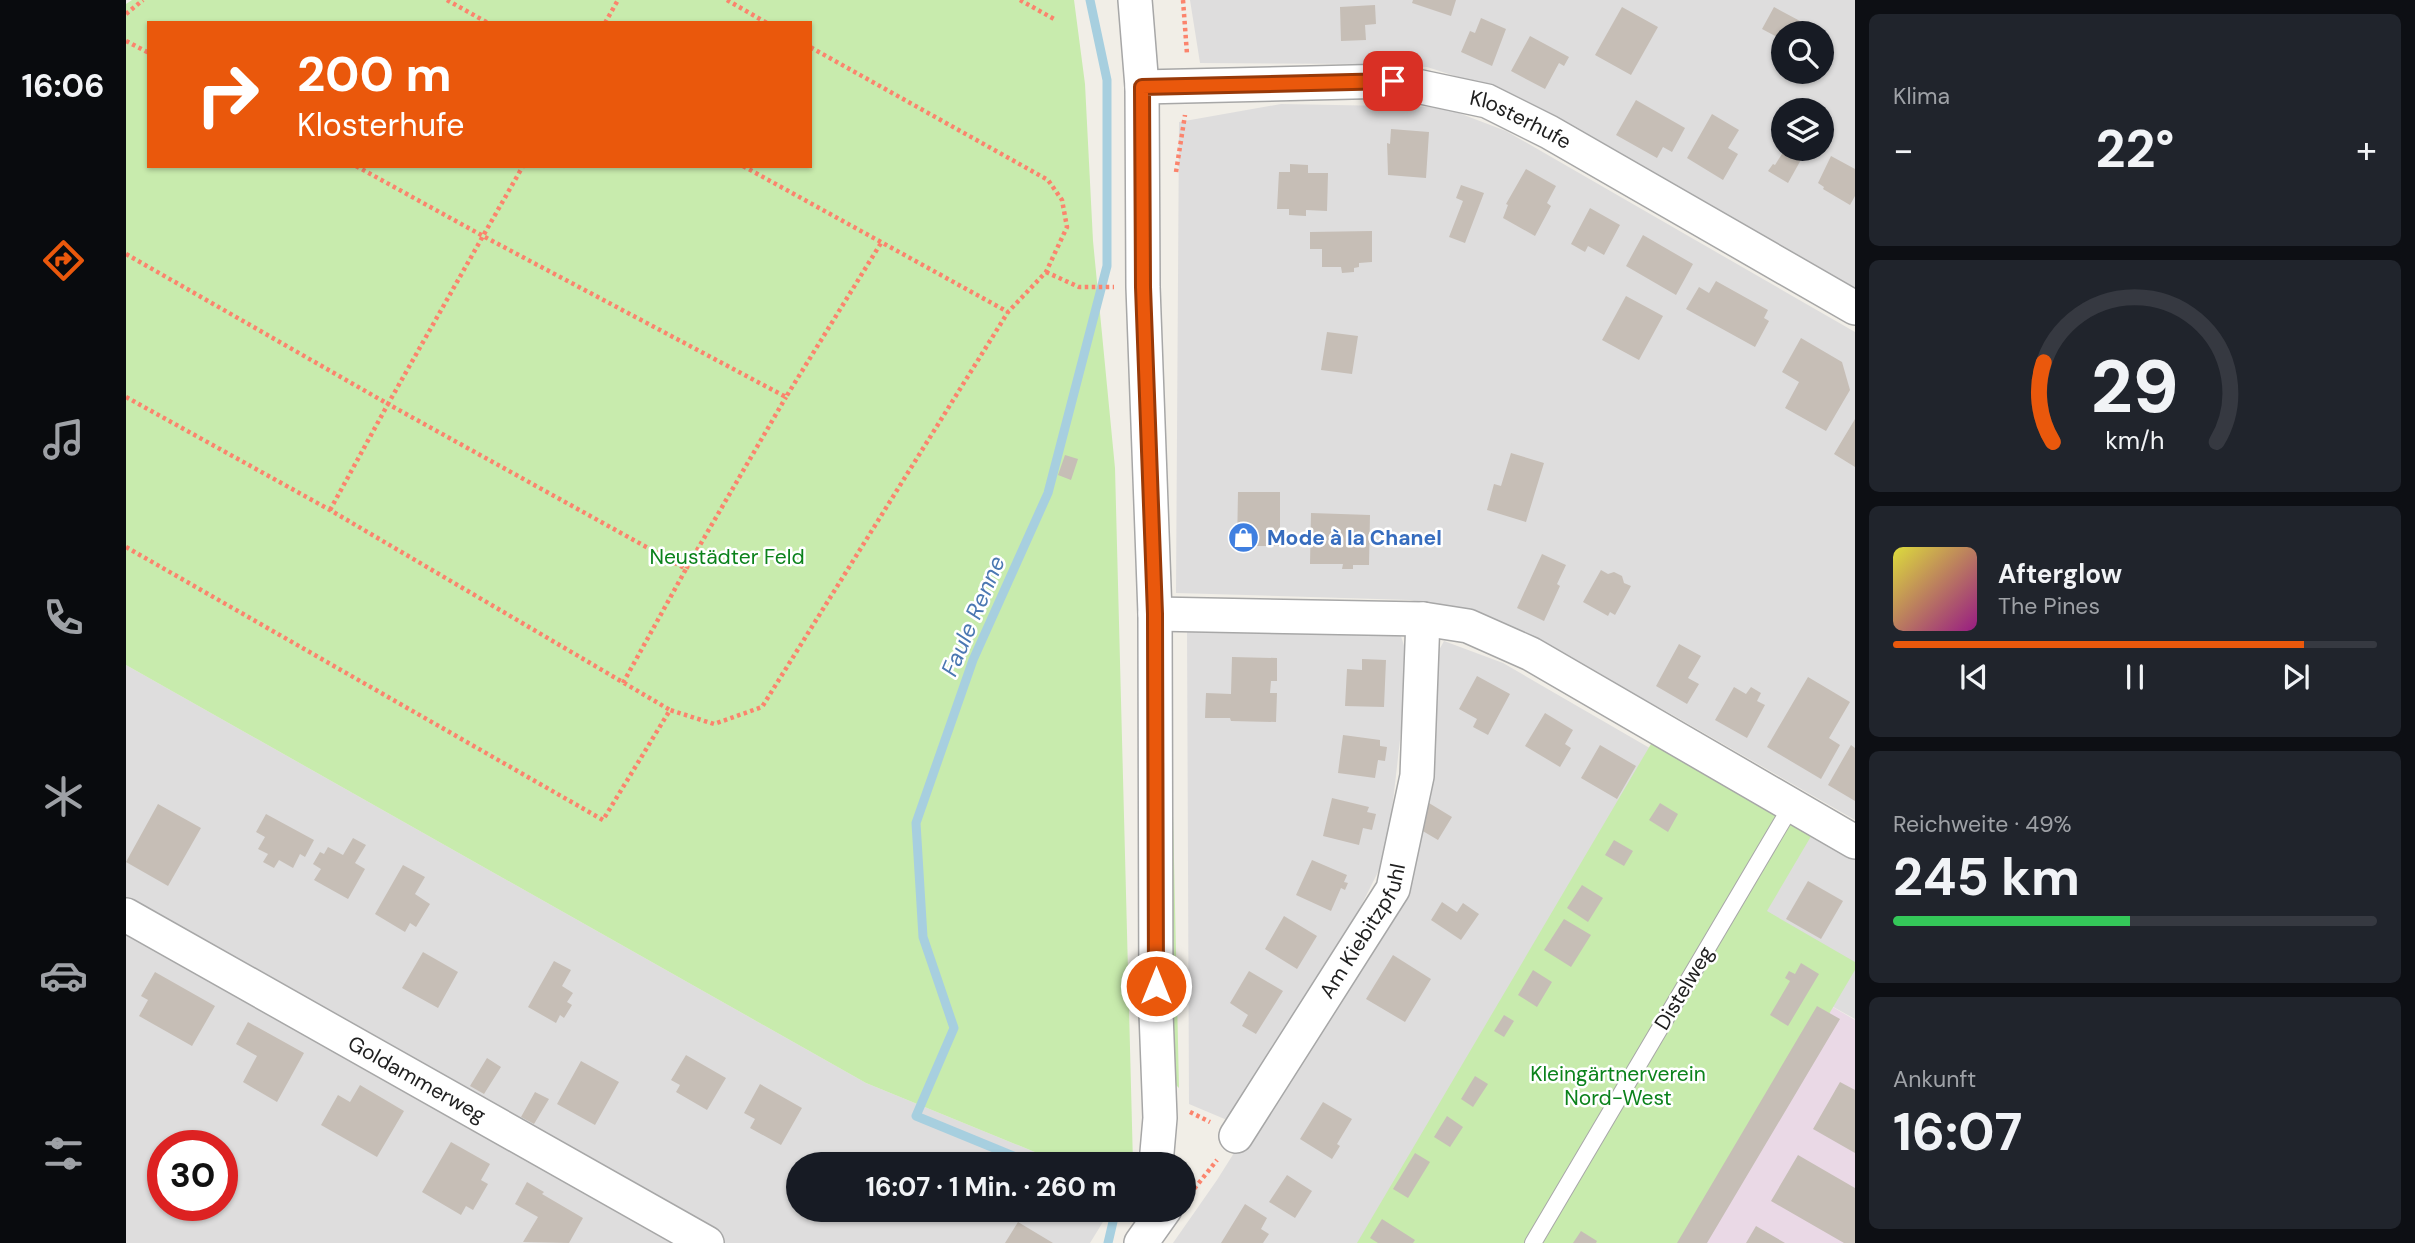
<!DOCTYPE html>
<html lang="de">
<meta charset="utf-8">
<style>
body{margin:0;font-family:"DM Sans",sans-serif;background:#20242c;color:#f1f3f6;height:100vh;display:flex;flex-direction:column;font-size:26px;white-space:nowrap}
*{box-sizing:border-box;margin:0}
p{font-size:23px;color:#9ea1a6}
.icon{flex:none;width:38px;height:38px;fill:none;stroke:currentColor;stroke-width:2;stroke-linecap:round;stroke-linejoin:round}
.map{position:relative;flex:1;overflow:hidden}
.details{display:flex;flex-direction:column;gap:14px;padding:14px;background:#0d0f14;width:560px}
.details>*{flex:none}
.top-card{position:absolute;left:21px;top:21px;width:665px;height:147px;border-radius:0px;box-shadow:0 2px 5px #0004;background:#ea580c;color:#fff;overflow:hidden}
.controls{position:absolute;left:1645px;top:21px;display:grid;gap:14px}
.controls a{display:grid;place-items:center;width:63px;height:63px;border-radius:50%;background:#171b24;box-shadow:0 2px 5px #0004;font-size:35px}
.speed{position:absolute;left:21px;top:1130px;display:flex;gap:14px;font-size:35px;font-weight:700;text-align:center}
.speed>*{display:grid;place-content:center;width:91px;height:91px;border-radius:50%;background:#171b24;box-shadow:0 2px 5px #0004;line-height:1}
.speed .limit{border:10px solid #d22;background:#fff;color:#111}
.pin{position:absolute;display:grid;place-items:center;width:60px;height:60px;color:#fff;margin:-30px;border-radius:14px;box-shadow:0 4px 10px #0006}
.me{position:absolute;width:77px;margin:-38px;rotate:0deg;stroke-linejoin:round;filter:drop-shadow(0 0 5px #0008)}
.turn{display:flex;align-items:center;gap:24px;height:147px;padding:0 35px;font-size:32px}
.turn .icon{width:91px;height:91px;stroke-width:2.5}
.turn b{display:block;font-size:49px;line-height:60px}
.big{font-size:52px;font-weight:700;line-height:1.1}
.details .card{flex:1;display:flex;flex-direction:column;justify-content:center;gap:10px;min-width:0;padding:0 24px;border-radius:10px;background:#20242c}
.details .dial{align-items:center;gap:0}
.dial svg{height:182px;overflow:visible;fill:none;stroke:#363941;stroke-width:7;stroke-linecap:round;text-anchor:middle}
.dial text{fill:#f1f3f6;stroke:none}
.song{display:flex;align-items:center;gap:21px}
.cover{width:84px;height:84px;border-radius:10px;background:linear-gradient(135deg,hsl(60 70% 55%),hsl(310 70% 35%))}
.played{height:7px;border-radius:4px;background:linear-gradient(90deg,#ea580c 85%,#363941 85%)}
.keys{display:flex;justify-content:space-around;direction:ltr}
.heat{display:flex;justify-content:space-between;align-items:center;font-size:38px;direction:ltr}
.charge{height:10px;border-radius:5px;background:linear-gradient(90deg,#34c759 49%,#363941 0)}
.trip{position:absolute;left:660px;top:1152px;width:410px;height:70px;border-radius:35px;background:#171b24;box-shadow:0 2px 5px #0004;font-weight:700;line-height:70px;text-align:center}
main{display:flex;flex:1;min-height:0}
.dock{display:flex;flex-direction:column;width:126px;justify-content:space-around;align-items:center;background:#090b0e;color:#9ea1a6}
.dock .icon{width:49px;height:49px}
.dock .selected{color:#ea580c}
.dock b{font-size:32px;color:#f1f3f6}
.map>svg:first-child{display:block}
</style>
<main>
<nav class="dock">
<b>16:06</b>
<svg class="icon selected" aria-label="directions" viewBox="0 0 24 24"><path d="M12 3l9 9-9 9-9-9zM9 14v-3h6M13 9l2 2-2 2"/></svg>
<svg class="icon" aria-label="music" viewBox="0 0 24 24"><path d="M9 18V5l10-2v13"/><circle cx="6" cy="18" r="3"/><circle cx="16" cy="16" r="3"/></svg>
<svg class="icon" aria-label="phone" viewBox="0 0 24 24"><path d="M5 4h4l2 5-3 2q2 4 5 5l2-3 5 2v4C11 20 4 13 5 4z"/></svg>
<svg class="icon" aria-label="climate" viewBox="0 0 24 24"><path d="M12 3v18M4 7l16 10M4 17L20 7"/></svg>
<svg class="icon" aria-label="car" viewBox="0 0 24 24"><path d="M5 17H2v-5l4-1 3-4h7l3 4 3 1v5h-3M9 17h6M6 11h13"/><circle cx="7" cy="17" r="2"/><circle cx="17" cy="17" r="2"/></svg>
<svg class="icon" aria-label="filters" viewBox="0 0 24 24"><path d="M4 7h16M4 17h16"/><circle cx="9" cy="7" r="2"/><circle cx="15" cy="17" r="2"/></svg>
</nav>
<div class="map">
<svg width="1729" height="1243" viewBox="0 0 1729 1243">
<rect width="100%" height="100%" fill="#f1eee7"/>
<path fill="#dedddd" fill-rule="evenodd" d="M1064 0H1729V288L1382 93 1301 67 1249 64 1074 63ZM1657 33H1696V72H1657ZM1657 110H1696V149H1657Z
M1155 104 1317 107 1380 131 1729 332V820L1545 714 1377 623 1284 600 1050 593 1053 122Z
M1061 628 1273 630 1283 661 1261 854 1230 916 1101 1120 1063 1104Z
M1318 641 1377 663 1534 754 1232 1243H1047L1091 1180 1289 865 1307 661Z
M0 665 740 1083 938 1164H672V1209H982L980 1217 964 1243H0ZM37 1146H96V1206H37Z
M1673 828 1729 859V1019L1693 999 1620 916Z"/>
<path fill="#ead9e6" d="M1693 999 1729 1020V1243H1548Z"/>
<path fill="#c8ebad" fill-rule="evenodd" d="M6 0H948L959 84 967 241 989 468 1007 1164H938L740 1083 0 665V4ZM23 23H684V166H23Z
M1043 633 1053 1088 1047 1082Z
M1535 727 1694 821 1641 911 1729 962V970L1568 1243H1231Z"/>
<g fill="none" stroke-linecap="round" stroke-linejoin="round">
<path stroke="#a7cfdf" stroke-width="9" d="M907 1164 790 1116 828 1028 797 937 790 823 847 660 922 493 981 266V80L964 0
M982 1243 990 1209"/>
</g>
<path fill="#c6beb6" d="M1287 0H1330L1325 16 1286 3Z
M1249 5 1250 24 1239 25 1240 40 1215 41 1214 7Z
M1496 7 1532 27 1505 75 1469 55Z
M1648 7 1674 21 1667 33H1657V40L1636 29Z
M1355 18 1380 29 1366 66 1335 52 1344 31 1349 33Z
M1404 36 1443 57 1438 66 1433 63 1419 89 1385 71Z
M1510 100 1559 128 1546 152 1537 147 1531 158 1490 135Z
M1586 114 1613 130 1602 148 1612 154 1597 180 1561 158Z
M1265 129 1303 132 1300 178 1262 175 1261 143 1264 144Z
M1659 149H1681L1662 183 1642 171 1647 164 1649 165Z
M1705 156 1729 169V196L1724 205 1697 189 1698 187 1692 183Z
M1164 164 1182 165V173H1202L1201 211 1180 210V216L1163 215V209H1151L1153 172H1164Z
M1400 169 1430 186 1421 203 1425 206 1409 236 1377 218 1382 205 1380 204Z
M1335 185 1358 193 1339 243 1323 237 1337 201 1330 198Z
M1464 208 1494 225 1478 255 1462 246 1459 252 1445 244Z
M1246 231V262L1233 263V267L1228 268V272L1216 273 1215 267H1196V249H1184V232Z
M1517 235 1567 264 1550 295 1500 266Z
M1590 281 1642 310 1638 318 1643 321 1629 347 1560 309 1573 287 1583 293Z
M1500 296 1537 316 1513 360 1476 340Z
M1201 332 1232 336 1226 374 1195 370Z
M1675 338 1716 362 1724 390 1700 431 1659 408 1673 382 1656 372Z
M1729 419V467L1708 454Z
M1385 453 1418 463 1400 522 1361 510 1368 484 1375 486Z
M939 455 952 459 945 480 932 475Z
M1112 492H1154V546H1111Z
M1185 513 1244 515 1243 565H1227V569H1216L1217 564H1184Z
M1416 554 1440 565 1431 584 1434 586 1418 621 1391 608Z
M1475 570 1482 574 1488 572 1496 576 1498 583 1505 586 1489 615 1484 612 1482 616 1457 602Z
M1553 644 1575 656 1562 678 1573 684 1561 704 1530 686Z
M1106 657 1151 658V681H1145L1144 693H1151L1150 722 1105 721 1104 718H1079L1080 693 1105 694Z
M1236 659 1260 660 1258 707 1219 706 1221 669 1236 670Z
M1351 676 1384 694 1362 735 1347 727 1351 719 1333 709Z
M1682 677 1724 702 1703 738 1714 745 1695 779 1641 747Z
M1608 687 1620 694 1625 687 1635 693 1631 701 1639 705 1621 738 1589 720Z
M1419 713 1447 730 1439 744 1445 748 1434 767 1399 746Z
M1217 735 1254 740V746L1261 747 1259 761 1252 760 1249 778 1212 773Z
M1474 745 1510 766 1491 799 1455 778Z
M1725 745 1729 748V801L1702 785Z
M1206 798 1243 807 1241 812 1250 814 1246 830 1237 828 1233 845 1197 836Z
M1298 800 1326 817 1312 840 1295 830Z
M1534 803 1552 814 1542 832 1523 820Z
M32 804 75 828 42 886 0 862Z
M140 814 188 840 179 857 174 854 167 868 153 860 148 868 137 862 142 854 132 849 139 837 130 832Z
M227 838 240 845 229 863 239 869 222 899 188 880 195 869 187 864 194 852 198 854 202 847 217 855Z
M1488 840 1507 851 1498 866 1479 855Z
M1186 860 1221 875 1218 882 1222 883 1219 890 1215 888 1205 911 1170 895Z
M277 865 299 877 289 894 304 904 290 927 284 923 279 932 249 914Z
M1682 881 1717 901 1695 939 1660 919Z
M1456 885 1477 898 1462 922 1441 908Z
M1316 902 1331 912 1337 903 1353 914 1335 940 1305 920Z
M1158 916 1191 936 1171 969 1139 949Z
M1438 919 1465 935 1445 967 1418 950Z
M297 952 332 972 312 1008 276 988Z
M1267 955 1305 979 1279 1022 1240 999Z
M428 961 445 970 436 986 447 993 441 1002 446 1005 438 1018 434 1015 430 1023 402 1007Z
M1675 963 1693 974 1662 1026 1644 1015 1664 981 1659 978 1663 971 1669 974Z
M1407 970 1426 982 1411 1007 1392 995Z
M1123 971 1157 991 1130 1034 1116 1026 1122 1015 1104 1003Z
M29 972 89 1006 66 1046 13 1016 22 1000 15 996Z
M1691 1006 1714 1019 1581 1243H1551Z
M1378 1015 1388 1021 1378 1037 1368 1031Z
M122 1022 178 1053 151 1102 117 1082 131 1056 110 1044Z
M560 1055 600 1078 581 1110 550 1092 554 1085 545 1080Z
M361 1058 375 1067 358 1094 344 1086Z
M455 1061 493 1082 469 1125 431 1104Z
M1349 1076 1362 1084 1347 1107 1335 1099Z
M1714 1082 1729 1090V1153L1687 1129Z
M634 1084 676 1108 655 1145 624 1128 629 1119 618 1113Z
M234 1085 278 1111 251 1157 195 1125 212 1095 224 1102Z
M409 1092 423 1099 408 1124 395 1117Z
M1197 1102 1226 1119 1211 1144 1214 1146 1206 1159 1174 1139Z
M1321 1116 1337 1127 1324 1147 1308 1137Z
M325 1142 364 1164 355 1180 362 1184 347 1210 340 1206 335 1215 296 1192Z
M1289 1153 1304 1162 1282 1198 1267 1189Z
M1672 1155 1729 1188V1243H1718L1645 1201Z
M1161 1175 1186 1191 1169 1218 1143 1202Z
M401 1182 418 1192 416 1194 457 1218 443 1243 397 1242 412 1217 389 1204Z
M1119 1204 1141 1218 1135 1229 1143 1234 1137 1243H1095Z
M1256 1219 1289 1240 1287 1243H1252L1244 1238Z
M892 1222 927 1243H879Z
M1630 1226 1659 1243H1620Z
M1455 1231 1471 1241 1470 1243H1447Z"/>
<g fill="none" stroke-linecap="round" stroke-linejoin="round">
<defs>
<path id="lane" d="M1407 1243 1666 805"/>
<g id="street">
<path d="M1009 0 1016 87 1017 287 1029 614 1030 1013 1034 1118 1030 1164"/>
<path id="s1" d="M1016 87 1267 81 1361 101 1423 132 1729 308"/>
<path d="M1029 614 1297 619 1342 626 1405 654 1729 842"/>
<path id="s2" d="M0 915 581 1243"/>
<path id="s3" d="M1110 1136 1267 889 1291 776 1297 619"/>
<path d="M1015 1243 1039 1209"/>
</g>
</defs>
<use href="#lane" stroke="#a7a7a7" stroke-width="18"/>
<use href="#street" stroke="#a7a7a7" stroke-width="36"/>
<path stroke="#fb846d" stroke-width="4.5" stroke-dasharray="3.5 3.5" stroke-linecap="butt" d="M321 0 362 23
M601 0 641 23
M894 0 928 19
M1057 0 1061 54
M0 14 17 0
M479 23 492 0
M0 41 23 53
M230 166 357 236 397 166
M617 166 882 312
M1050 172 1059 115
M0 254 262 404 357 236 660 397 755 243
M920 272 953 287H988
M0 397 204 510 544 710
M204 510 262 404 560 569 660 397
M0 547 477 820 544 710 588 724 636 707 882 312 920 272 941 227 936 200 922 180 684 47
M497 683 560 569
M1064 1112 1084 1122
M1064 1194 1091 1160"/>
<use href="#lane" stroke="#fff" stroke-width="16"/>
<use href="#street" stroke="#fff" stroke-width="33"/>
</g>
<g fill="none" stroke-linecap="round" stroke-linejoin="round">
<defs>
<path id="route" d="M1030 986 1029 614 1017 287 1016 87 1267 81"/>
</defs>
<use href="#route" stroke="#983908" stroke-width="18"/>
<use href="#route" stroke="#ea580c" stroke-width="12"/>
</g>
<defs>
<symbol id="shop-disc" viewBox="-11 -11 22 22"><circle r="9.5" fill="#3f7fe0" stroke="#fff"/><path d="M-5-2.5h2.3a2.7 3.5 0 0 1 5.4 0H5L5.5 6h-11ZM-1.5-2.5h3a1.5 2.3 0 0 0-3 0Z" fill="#fff"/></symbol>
</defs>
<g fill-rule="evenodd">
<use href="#shop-disc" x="1100" y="520" width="35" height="35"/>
</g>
<g text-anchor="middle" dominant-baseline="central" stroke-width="5" stroke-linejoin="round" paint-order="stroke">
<g font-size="21" fill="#202020" stroke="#fff">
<text stroke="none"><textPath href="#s1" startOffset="385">Klosterhufe</textPath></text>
<text stroke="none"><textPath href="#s3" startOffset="242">Am Kiebitzpfuhl</textPath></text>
<text transform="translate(1558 988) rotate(-59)">Distelweg</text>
<text stroke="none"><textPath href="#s2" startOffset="334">Goldammerweg</textPath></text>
</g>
<g font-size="21" font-weight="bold" fill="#366cbe" stroke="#fff" text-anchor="start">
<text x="1141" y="538">Mode à la Chanel</text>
</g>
<g font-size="21" fill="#0b821b" stroke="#fff">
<text x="601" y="557">Neustädter Feld</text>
<text x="1492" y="1074">Kleingärtnerverein<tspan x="1492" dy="24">Nord-West</tspan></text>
</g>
<g font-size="23" font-style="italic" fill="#4b78b2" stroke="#fff">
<text transform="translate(847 616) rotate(-67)">Faule Renne</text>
</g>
</g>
</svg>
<div class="controls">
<a><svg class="icon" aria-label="search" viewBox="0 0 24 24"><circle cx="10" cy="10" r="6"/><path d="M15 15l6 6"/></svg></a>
<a><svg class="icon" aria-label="layers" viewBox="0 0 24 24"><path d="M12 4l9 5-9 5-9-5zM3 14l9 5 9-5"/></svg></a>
</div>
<div class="speed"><div class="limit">30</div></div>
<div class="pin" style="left:1267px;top:81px;background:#d93025"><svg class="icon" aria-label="arrive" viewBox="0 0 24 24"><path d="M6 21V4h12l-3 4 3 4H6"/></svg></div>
<svg class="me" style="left:1030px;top:986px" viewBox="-20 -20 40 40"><circle r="17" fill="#ea580c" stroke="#fff" stroke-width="3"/><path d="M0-11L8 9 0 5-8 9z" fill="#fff"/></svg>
<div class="trip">16:07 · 1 Min. · 260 m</div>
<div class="top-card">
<div class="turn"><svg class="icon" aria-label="right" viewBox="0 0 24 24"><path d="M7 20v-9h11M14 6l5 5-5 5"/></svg><div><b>200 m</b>Klosterhufe</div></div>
</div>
</div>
<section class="details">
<div class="card"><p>Klima</p>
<div class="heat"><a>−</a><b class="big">22°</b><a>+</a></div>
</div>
<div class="card dial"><svg viewBox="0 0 100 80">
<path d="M14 69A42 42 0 1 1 86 69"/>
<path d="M14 69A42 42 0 0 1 10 34" stroke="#ea580c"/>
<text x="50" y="56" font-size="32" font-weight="700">29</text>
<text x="50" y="72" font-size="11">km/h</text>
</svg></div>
<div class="card">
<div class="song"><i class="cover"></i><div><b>Afterglow</b><p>The Pines</p></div></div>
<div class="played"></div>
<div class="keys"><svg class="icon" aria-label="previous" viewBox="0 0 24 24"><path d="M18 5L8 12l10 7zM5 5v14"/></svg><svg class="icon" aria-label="pause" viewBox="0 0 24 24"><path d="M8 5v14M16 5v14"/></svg><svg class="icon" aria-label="next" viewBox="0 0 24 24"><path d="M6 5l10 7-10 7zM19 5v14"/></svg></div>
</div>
<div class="card"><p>Reichweite · 49%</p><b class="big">245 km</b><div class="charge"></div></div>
<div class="card"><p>Ankunft</p><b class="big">16:07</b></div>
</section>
</main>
